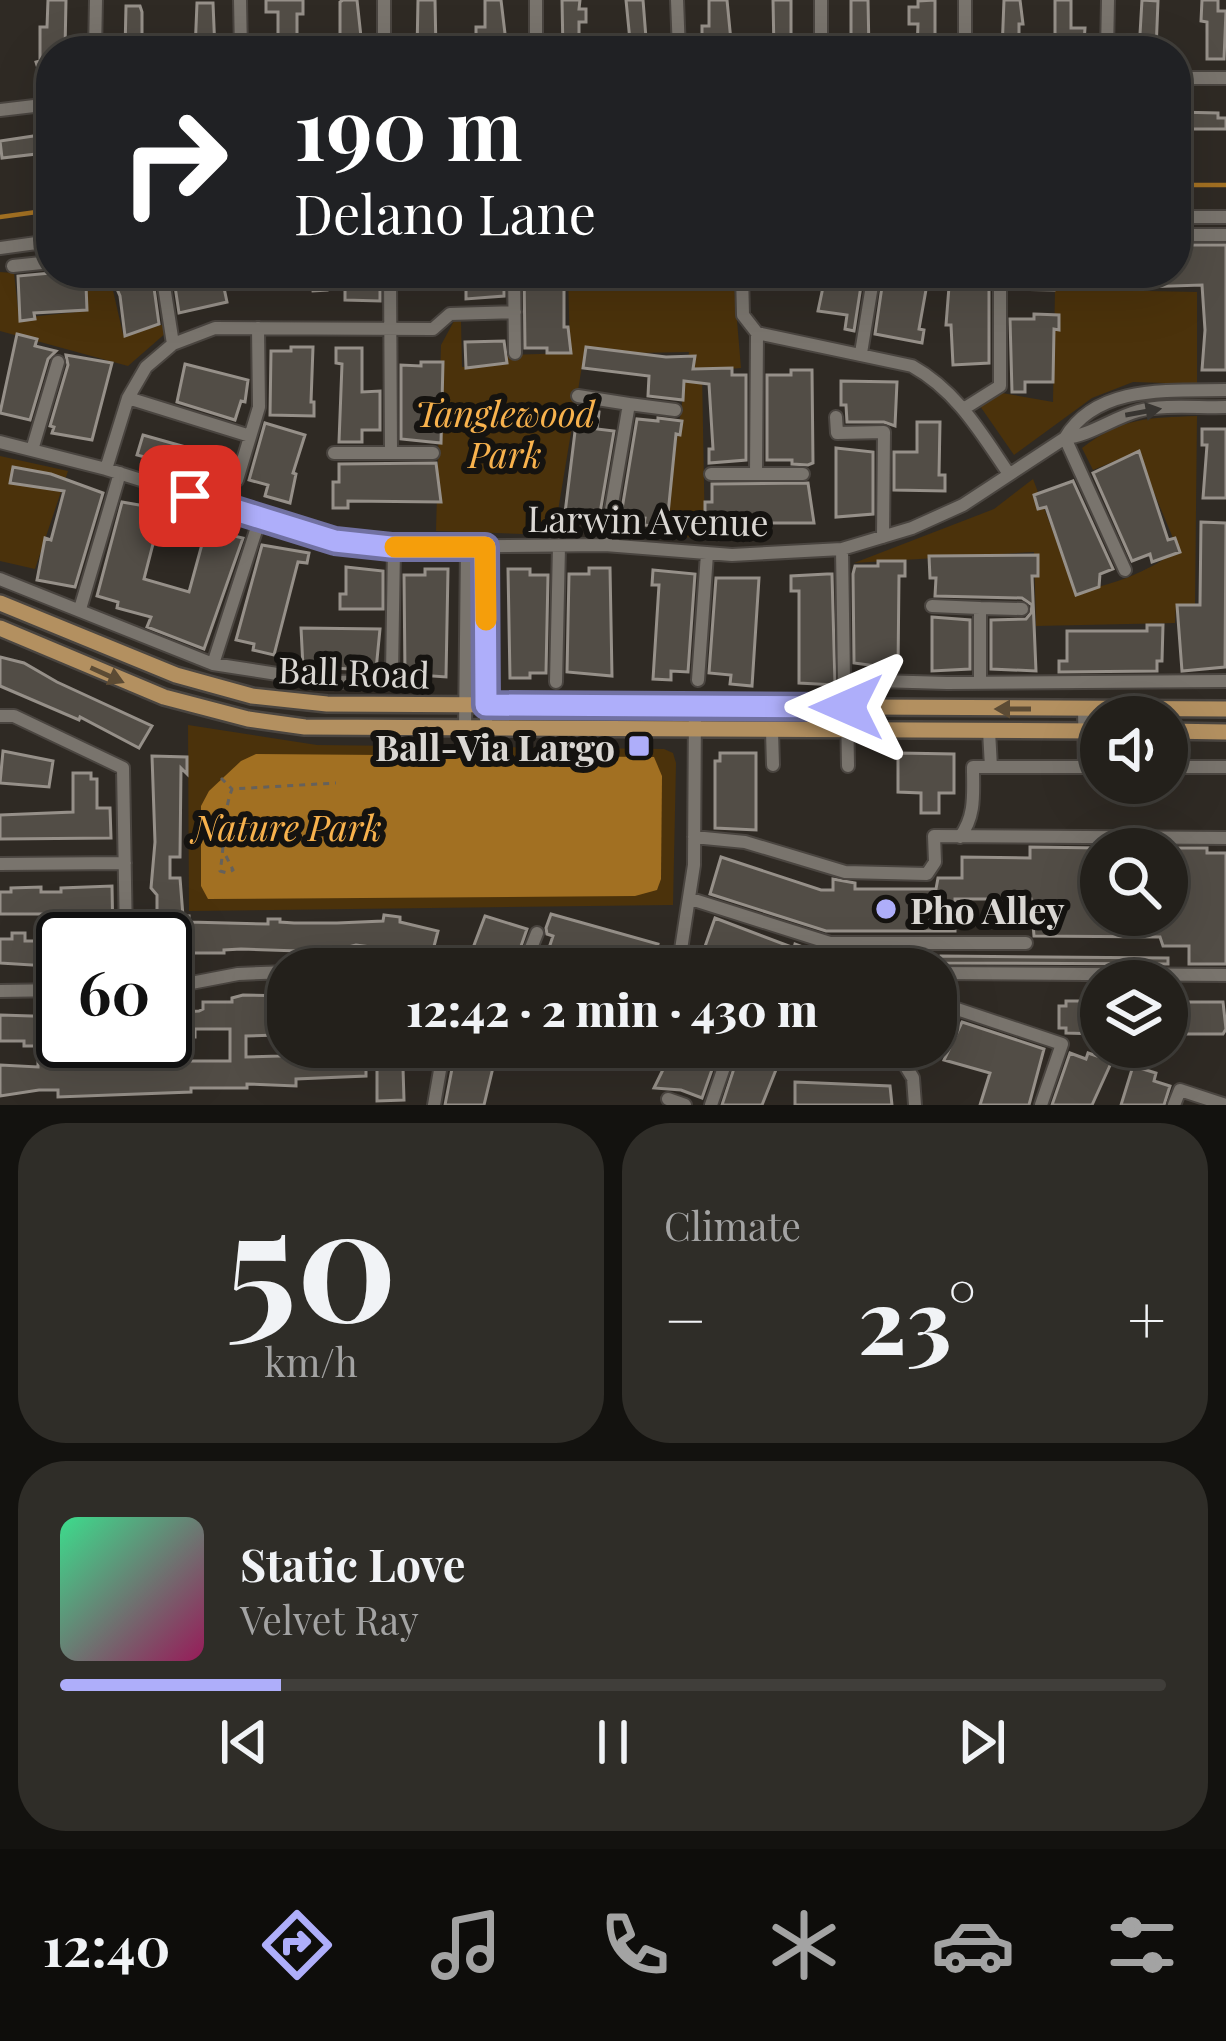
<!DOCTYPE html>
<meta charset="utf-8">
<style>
body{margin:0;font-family:"Playfair Display",serif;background:#2f2d28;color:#f1f3f6;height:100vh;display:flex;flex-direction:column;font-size:45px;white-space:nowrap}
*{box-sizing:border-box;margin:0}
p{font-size:39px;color:#a3a3a3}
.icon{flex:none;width:66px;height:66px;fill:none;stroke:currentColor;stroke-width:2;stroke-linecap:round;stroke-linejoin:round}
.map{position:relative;height:1105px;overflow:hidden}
.panel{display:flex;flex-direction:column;gap:18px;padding:18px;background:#13120f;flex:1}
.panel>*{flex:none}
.guide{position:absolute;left:36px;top:36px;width:1155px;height:252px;border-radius:48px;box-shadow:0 12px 48px #0002,0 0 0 3px #403e3a;background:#202124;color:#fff;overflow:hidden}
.buttons{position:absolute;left:1080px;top:696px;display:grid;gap:24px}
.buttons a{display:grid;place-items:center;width:108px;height:108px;border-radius:50%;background:#23201b;box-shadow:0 12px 48px #0002,0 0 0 3px #403e3a;font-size:60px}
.speed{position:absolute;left:36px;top:912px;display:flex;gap:24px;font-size:60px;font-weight:700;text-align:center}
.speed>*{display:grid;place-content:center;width:156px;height:156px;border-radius:50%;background:#23201b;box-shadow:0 12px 48px #0002,0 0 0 3px #403e3a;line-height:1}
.speed .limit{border:6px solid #111;border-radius:18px;background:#fff;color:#111}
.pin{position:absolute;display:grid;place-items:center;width:102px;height:102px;color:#fff;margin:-51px;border-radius:24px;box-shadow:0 6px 18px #0006}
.me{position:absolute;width:132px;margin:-66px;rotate:270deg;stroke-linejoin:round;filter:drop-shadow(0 0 9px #0008)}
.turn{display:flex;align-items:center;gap:42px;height:252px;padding:0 60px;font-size:54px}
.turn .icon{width:156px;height:156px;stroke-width:2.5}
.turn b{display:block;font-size:84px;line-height:102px}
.big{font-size:90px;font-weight:800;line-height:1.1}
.panel .card{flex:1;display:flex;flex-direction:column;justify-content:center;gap:18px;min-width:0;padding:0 42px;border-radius:48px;background:#2f2d28}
.panel .dial{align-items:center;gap:0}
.dial b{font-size:156px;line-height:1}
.song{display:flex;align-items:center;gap:36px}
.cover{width:144px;height:144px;border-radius:18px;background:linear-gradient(135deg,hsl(150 70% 55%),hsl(330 70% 35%))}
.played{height:12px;border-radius:6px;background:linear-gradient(90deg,#aeaefa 20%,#403e3a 20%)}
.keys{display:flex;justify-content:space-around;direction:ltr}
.heat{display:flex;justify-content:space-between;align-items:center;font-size:66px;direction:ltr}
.panel .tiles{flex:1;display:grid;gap:18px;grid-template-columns:1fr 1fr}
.card:last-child{grid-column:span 2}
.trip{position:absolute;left:267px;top:948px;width:690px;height:120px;border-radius:48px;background:#23201b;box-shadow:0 12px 48px #0002,0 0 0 3px #403e3a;font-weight:800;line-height:120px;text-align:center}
.tabs{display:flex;height:192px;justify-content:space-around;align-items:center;background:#0e0d0b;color:#a3a3a3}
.tabs .icon{width:84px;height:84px}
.tabs .on{color:#aeaefa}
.tabs b{font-size:54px;color:#f1f3f6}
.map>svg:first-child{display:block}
</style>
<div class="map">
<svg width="1226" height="1105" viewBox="0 0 1226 1105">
<rect width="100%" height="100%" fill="#2f2a24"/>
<path fill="#4b320b" d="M0 272 14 273 19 318 87 311 82 273H109L123 334 166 324 167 332 128 366 0 331Z
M568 273H584V288L734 285 741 368 702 371 705 539 664 535 689 352 584 354 554 535 436 531 441 345 454 321H461L462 367 506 364 507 355 570 353Z
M1055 289 1197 292V384L1133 382 1092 398 1014 455 980 406 1002 393 1053 402Z
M1197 416 1195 606 1176 605 1175 623 1036 626 1034 552 854 563 994 509 1033 479 1076 592C1116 584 1145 573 1178 550L1137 452 1093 470 1082 448C1123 417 1148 418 1197 416Z
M0 456 68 471 35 569 0 561Z
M188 725 317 745 664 749 673 753 676 763 673 905 189 911Z"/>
<path fill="#a27022" d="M256 754 654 757 662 776 661 879 657 890 635 896 208 899 201 886V806L209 791 241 761Z"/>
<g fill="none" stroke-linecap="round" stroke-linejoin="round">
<path stroke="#a27022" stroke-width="4.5" d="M1176 185H1226
M0 217 51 210"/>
</g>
<path fill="#524d46" stroke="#969089" stroke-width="3" d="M48 0H66L65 50H51V75L41 78 36 62 40 61V27H47Z
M266 0H303V14H297V51H278V12H266Z
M343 0H357L362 46 333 51 329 37 340 34V2Z
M418 0H435L436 51H417Z
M485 0H501L506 42H493V51H476V27H485Z
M562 0H580L579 9H586V22H579V51H563Z
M626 0H643L647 51H631Z
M709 0H727L732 51H715V46L702 40V26H709Z
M773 0H791V51H774Z
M851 0H868L869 51H851Z
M935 0V51H917L918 24H909V7H918V1Z
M1004 0H1020L1023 24H1019V51H1002Z
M1055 0H1071V28H1085L1084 42H1072V51H1055Z
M1142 0 1158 1 1156 51H1139Z
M1202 0H1218V11H1226L1224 59H1207V22L1201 21Z
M197 3H213L215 51H195Z
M126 6H140L142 12V51H125Z
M1176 112 1218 113V118H1226V129H1176Z
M47 134 51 144V170L39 172 37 154 2 158 0 141Z
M1176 245H1226V370H1202L1205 330 1202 285 1142 287 1143 273H1176Z
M51 273H79L81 286 86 285 87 310 34 313 35 319 20 321 18 276Z
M110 273H152L159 324 125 336 120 296Z
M173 273H213L217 289 224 288 227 302 179 313Z
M245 273H326L327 290 313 291 312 282 246 289Z
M345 273H380V301L345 300Z
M466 273H504V296L466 299Z
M524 273H640V283L564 287V327H568L571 353H547V348H525Z
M826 273H863L854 331 845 329 847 315 818 311Z
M884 273H929L919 329 924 330 922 343 875 334Z
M989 273V363L953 365 951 325H946L950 274Z
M1010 273H1050L1054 277V290L1010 289Z
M1034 314 1059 315V330L1054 329 1053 382H1025V392H1012L1010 319H1034Z
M17 334 37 339 35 346 56 351 48 359 30 420 0 413Z
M504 341 507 363 466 368 465 342Z
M291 347H313L311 402H314V416L270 415 271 351H291Z
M586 347 666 357 695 356 693 369 732 368V375H746V460L709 463V449H713L709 384 684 381 683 400 648 396 649 376 583 368Z
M336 348H362V392L380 391V430H362V442H339L342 364 336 363Z
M66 355 112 363 92 440 52 433 54 427 50 426 68 365Z
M421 362H443L441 443 401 439V365L421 366Z
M185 364 248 380 245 402 241 401 235 420 177 402Z
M791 370H812L813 463 808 465 792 464V460H767V375H791Z
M841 381 897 382 895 426 884 422H847L846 405H841Z
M578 407 599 412 597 429 614 431 600 513 588 512V515L565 513Z
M658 418 682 421 680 435 676 434 668 514H672L670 528 644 525 645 518 621 515 637 419 658 421Z
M917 422H940L939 475H945V491L894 490V452H917Z
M265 423 305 435 293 473 296 474 290 503 265 496 268 485 249 480Z
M1202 429H1226V498H1203L1207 445H1202Z
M143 435 232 460 226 483 212 479 213 475 137 455Z
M836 448 873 452V514L836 517Z
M1139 451 1168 540 1175 538 1180 552 1152 562 1150 554 1132 561 1093 473Z
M436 463 441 502 348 501V508H333V482H339V464Z
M13 467 51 474 103 493 75 587 37 580 45 538 51 540 64 491 10 483Z
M1073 481 1113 569 1100 574 1099 587 1076 595 1046 507 1038 509 1034 495Z
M808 483 814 523H733L705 529V502H712V484Z
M122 502 162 509 144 579 189 592 204 537 199 536 203 521 227 528 225 534 243 538 204 649 147 627 151 617 117 608 118 602 97 596Z
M1201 522 1226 523 1225 667 1182 671 1177 605H1200Z
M262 545 309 553 307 563 298 562 274 655 253 650 254 644 236 640Z
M1038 555V576H1032L1036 671 991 669V620L1026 619 1031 613 1032 605 1022 598 935 596 936 578H930L929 556Z
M878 561H905V576H899L898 669 854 663 853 574 855 566H878Z
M346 567 383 571V609H340V594H346Z
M589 568H610L612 676 567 672 569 574H589Z
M425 569H448L446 677 405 674 404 575H425Z
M508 569H530V575H548L546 673H530V678H510Z
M653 570 695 574 688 672 671 671V680L653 679 659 585H652Z
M827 574H832L835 685 799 683V591H791V576Z
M716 578H759L752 686 730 684 731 675 709 673Z
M932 617 970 620V669L932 671Z
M1147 625H1163L1162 661H1157V671L1059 672V661H1067V631H1147Z
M301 628 380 629 376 670 303 667Z
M0 657 24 663 57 682 152 726 139 748 80 717 79 720 0 686Z
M3 751 53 761 49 787 0 783Z
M720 753H756V830L715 828V761H720Z
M898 753 954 754V793H939V813H921V793L898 792Z
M152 756 187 757V774L181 768 180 857H170V878H180L183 916H189V922L268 924V919H280V922L294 923H337L383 921 384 915 400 917V922L438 931 431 958 396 949V955L379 953V948L356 945 329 952 241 949 224 950V953H187V958H181L182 967H165V936H157V895L151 888 155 842Z
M73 773H91V779H97V808H110L111 838 0 839V815L73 812Z
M1030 847 1101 848V915H1167V848H1207V853H1226V964H1189V946H1163L1160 937 1034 936 1031 899H955V931H826L710 894 721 857 821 890H833V879L855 883V889H936L938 878H962V857L1030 858Z
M112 886 113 939H86V924H66V918L46 919V914H0V892H11V888L41 887V892H61V888Z
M551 914 658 944 652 969H583L547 954 553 936 547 934 546 928Z
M485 916 527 929 513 969H465Z
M715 918 794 948 795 944 813 951 807 969H741L710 960 702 955Z
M12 933H25V941H63V967L0 963V939H12Z
M941 956 1168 958V964L941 963Z
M243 995 288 996V1027H277V1035L246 1036V1057L280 1056 287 1055V1051L322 1050V1047H366V1076L296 1079V1086L247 1084V1088H191V1092L58 1097V1090H39L0 1096V1065L38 1067V1046H24V1041H0V1015L63 1017V1048H53V1068L112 1067V1041H158L159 1061H230V1029H195V1037H165V1013L199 1011 203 1009V1002H232V998Z
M1066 1001H1098L1101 1007 1098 1034 1066 1033V1028H1059V1006H1066Z
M1167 1002H1223L1226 1029 1223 1034H1167Z
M962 1022 1044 1049 1029 1105H980L990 1073 944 1060Z
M674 1047H720L702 1098 681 1090 654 1088Z
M741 1047H785L762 1105H722Z
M472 1050 496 1055 484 1105H445L455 1053 470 1056Z
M1070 1053 1086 1059 1088 1053 1112 1061 1092 1105H1052Z
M1133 1066 1156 1073 1154 1081 1170 1086 1164 1105H1121Z
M377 1068H403L404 1100 377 1101Z
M795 1082 890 1086 892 1105H795Z"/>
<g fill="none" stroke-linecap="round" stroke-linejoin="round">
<defs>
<path id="minor" d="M240 0 241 51
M384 0V51
M677 0 679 51
M821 0V51
M965 0V51
M95 51 96 0
M536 51V0
M1107 51 1108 0
M1176 78H1226
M0 110 51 104
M1176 217H1226
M1176 235H1226
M0 248 51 241
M13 266 51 262
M162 273 173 344
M390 273 391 453
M514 273 515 353
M742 273 743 315 757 333 756 474
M757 333 912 366C957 391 981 433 1009 474
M861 353 874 273
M578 396 629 404 605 545
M128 398 250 436
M629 404 675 410
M965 408 1000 386V273
M836 417 837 433 884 432 883 537
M1065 438C1097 384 1171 391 1226 390
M1065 438 1125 570
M0 442 106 469 335 541 391 547 605 545 732 555 842 549 912 528 963 505 1065 438C1089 436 1113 418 1138 411 1164 404 1198 408 1226 407
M32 450 58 362
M334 453H433
M106 469 128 398 146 367 173 344 215 328 433 329 450 314 515 312
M711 474H803
M237 480 259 407 258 328
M485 547 486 729
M842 549 844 680 947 683 1226 681
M0 579 213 664 329 682 386 681 392 674 394 547
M932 606 980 608
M80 609 120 473
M213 664 260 518
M698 680 707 554
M556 682 559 546
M980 683V608L1022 609
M847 707 848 766
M1084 709 1085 767
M0 716H14L123 768 126 939
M465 729 467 547
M772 731 773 765
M989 731 991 767
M1167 767H1226
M694 837 745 842 845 872 927 874 935 862 934 836 1226 838
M960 837C976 815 973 794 973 767H1101
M0 864 125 863
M691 899 830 943H1026
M527 958 537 933
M523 969 527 958 558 969
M678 969 694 865 695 706
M936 973 1226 975
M165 988 238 974 288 972
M0 991 63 990
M936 1042 954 1008 1062 1044 1041 1105
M536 1047C568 1058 593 1063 627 1060L639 1047
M894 1047 913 1078 915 1105
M906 1065 931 1047
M668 1099 685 1105
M434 1105 444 1047
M711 1105 731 1047
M1174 1105 1180 1090 1226 1105"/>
<path id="major" d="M0 603 176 675 252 696 327 704 1226 709
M0 628 164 697 248 719 305 727 1101 731
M1167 731 1226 732"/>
</defs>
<use href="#minor" stroke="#4a4540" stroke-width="16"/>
<use href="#major" stroke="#4a4540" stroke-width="20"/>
<path stroke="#65615c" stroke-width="3" stroke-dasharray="6 6" stroke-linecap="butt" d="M221 778 231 788
M226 856 233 870 227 873 220 871C225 845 222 816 232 789L336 783"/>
<use href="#minor" stroke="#79746d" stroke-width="12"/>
<use href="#major" stroke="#b39060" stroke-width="15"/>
</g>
<defs><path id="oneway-solid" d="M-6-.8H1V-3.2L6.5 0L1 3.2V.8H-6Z" transform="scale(3)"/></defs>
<use fill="#383531" href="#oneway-solid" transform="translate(1143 412) rotate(-10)"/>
<g fill="#5c4b34">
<use href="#oneway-solid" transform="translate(107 675) rotate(24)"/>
<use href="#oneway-solid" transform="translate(1013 709) rotate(-180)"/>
</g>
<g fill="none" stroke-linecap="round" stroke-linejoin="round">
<defs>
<path id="route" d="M190 496 335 541 391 547H485L486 705 847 707"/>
</defs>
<use href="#route" stroke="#7171a2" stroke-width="30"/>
<use href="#route" stroke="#aeaefa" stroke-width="21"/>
<path stroke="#f59e0b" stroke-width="21" d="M395 547H485L486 620"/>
</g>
<g fill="#aeaefa" stroke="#151310" stroke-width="4.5">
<rect x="627" y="734" width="24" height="24" rx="6"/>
<circle cx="886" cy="909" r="12"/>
</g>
<g text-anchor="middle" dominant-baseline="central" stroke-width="12" stroke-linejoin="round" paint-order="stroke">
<g font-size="36" font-style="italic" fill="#f8b24d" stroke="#151310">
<text x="505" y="412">Tanglewood<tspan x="505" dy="41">Park</tspan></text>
<text x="287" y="826">Nature Park</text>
</g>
<g font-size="36" fill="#dad7d3" stroke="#151310">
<text transform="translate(648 519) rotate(1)">Larwin Avenue</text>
<text transform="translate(354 671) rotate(2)">Ball Road</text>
</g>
<g font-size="36" font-weight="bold" fill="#dad7d3" stroke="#151310" text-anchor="end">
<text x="615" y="746">Ball-Via Largo</text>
<text x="910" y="909" text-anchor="start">Pho Alley</text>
</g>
</g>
</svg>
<div class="buttons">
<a><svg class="icon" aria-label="sound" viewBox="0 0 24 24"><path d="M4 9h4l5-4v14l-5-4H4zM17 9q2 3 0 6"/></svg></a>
<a><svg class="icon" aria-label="search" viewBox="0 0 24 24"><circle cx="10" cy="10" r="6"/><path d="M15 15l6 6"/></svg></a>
<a><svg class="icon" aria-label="layers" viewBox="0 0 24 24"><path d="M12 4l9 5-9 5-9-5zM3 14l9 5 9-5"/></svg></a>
</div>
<div class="speed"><div class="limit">60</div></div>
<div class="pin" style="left:190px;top:496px;background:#d93025"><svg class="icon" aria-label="arrive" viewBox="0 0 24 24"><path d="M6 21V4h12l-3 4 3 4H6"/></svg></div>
<svg class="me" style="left:847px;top:707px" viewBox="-20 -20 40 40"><path d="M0-17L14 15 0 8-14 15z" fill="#aeaefa" stroke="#fff" stroke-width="4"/></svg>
<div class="trip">12:42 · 2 min · 430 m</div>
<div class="guide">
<div class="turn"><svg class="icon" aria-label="right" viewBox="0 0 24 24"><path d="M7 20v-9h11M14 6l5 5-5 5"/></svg><div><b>190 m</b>Delano Lane</div></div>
</div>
</div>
<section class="panel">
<div class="tiles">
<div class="card dial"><b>50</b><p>km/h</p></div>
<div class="card"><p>Climate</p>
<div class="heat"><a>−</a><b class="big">23°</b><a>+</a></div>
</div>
<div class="card">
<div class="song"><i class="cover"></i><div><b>Static Love</b><p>Velvet Ray</p></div></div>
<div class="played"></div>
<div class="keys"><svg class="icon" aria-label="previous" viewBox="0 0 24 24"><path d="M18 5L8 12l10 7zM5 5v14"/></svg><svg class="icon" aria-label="pause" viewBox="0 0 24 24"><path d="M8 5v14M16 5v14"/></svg><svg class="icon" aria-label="next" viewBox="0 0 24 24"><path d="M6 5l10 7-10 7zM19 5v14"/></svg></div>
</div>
</div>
</section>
<nav class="tabs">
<b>12:40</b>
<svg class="icon on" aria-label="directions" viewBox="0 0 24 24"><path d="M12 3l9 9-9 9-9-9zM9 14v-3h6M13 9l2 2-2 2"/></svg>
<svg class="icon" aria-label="music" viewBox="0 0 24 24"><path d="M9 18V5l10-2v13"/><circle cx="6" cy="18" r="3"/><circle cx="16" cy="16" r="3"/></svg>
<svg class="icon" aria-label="phone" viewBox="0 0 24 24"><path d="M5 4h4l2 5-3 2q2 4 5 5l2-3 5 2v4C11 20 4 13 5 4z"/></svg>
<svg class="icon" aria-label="climate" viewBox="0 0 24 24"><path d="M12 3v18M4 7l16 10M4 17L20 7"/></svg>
<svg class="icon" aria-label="car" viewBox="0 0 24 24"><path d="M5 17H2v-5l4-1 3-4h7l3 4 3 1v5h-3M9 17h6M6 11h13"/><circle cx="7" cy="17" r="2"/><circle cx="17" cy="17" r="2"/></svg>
<svg class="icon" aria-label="filters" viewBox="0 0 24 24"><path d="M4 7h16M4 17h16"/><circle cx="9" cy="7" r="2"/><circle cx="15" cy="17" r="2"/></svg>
</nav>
